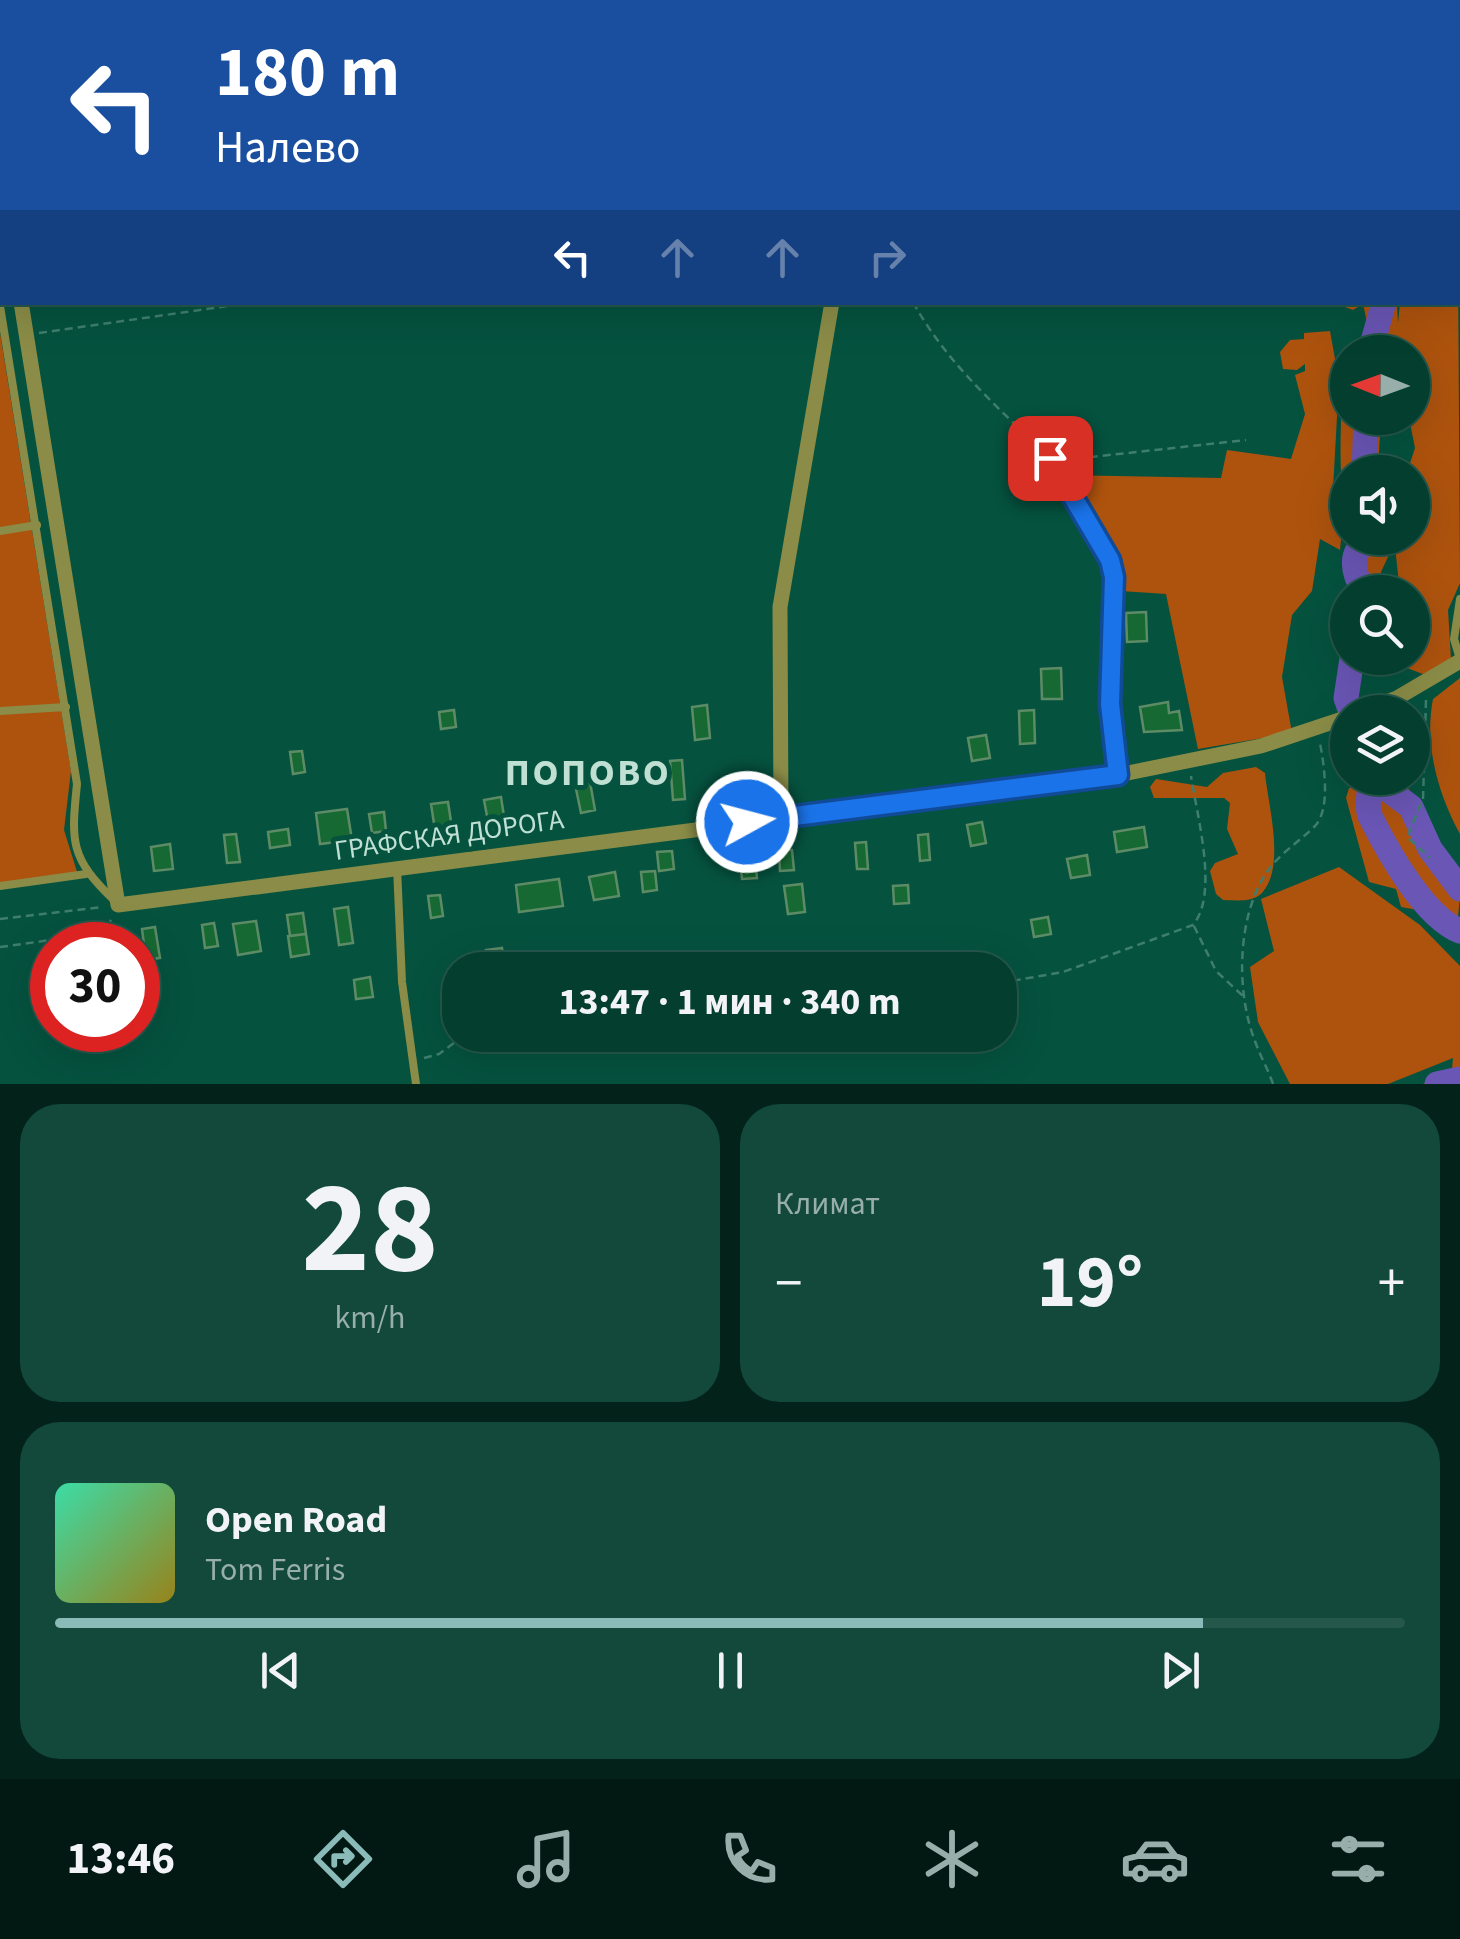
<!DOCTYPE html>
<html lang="ru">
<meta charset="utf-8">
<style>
body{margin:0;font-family:"Source Sans 3",sans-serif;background:#12493b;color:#f1f3f6;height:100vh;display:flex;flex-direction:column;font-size:38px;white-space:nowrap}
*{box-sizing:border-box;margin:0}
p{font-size:32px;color:#97aeaa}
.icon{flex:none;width:55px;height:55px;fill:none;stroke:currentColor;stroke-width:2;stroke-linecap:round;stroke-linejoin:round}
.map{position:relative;height:1084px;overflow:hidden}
.panel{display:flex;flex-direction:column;gap:20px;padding:20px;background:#02221a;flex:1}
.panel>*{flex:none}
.hud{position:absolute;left:0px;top:0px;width:1460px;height:305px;box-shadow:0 10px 40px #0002,0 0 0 2px #25574b;background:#1a4fa0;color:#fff;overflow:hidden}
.needle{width:65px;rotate:271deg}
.fabs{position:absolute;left:1330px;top:335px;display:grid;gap:20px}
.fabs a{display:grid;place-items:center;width:100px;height:100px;border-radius:50%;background:#043e2f;box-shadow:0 10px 40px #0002,0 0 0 2px #25574b;font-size:50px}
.speed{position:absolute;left:30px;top:922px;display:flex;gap:20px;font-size:50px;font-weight:700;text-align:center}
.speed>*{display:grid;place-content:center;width:130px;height:130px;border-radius:50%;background:#043e2f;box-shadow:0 10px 40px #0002,0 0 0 2px #25574b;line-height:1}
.speed .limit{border:15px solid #d22;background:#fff;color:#111}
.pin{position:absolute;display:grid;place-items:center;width:85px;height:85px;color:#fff;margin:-42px;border-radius:20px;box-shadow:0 5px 15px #0006}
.me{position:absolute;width:110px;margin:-55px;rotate:83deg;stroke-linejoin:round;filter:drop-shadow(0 0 8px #0008)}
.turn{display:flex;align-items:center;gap:35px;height:210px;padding:0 50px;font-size:45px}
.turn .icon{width:130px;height:130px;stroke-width:2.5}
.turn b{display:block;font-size:70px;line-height:85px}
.lanes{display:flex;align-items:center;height:95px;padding:0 50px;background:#0003;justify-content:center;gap:50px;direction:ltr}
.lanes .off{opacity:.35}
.big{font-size:75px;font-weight:700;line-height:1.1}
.panel .tile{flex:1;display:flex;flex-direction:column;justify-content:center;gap:15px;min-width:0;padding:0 35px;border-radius:40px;background:#12493b}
.panel .dial{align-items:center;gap:0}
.dial b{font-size:130px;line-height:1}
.song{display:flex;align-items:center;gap:30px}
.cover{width:120px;height:120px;border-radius:15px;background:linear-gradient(135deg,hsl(160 70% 55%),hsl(50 70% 35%))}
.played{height:10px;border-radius:5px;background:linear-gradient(90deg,#8bbbb9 85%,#25574b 85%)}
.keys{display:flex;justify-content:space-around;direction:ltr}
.heat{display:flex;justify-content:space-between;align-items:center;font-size:55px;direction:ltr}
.panel .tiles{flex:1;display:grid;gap:20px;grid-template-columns:1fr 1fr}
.tile:last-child{grid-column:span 2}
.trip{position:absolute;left:442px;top:952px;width:575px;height:100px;border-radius:40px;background:#043e2f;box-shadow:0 10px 40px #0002,0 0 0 2px #25574b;font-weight:700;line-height:100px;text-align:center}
.menu{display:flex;height:160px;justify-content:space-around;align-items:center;background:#021913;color:#97aeaa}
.menu .icon{width:70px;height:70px}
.menu .selected{color:#8bbbb9}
.menu b{font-size:45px;color:#f1f3f6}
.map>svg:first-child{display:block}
</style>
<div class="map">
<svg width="1460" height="1084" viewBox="0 0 1460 1084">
<rect width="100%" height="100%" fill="#05523f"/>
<path fill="#ae530e" d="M1458 256 1460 583 1448 610 1451 659 1428 676 1407 668 1406 658H1412V592H1400L1394 538H1412V472H1407L1415 448 1409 418H1412V352H1359L1368 327 1363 304 1353 310 1334 303H1397L1398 323 1400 303 1458 302Z
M1330 331 1339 381 1333 489 1343 520 1340 550 1320 539 1312 591 1292 615 1282 677 1292 733 1198 749 1166 594 1121 591 1117 561 1063 475 1221 478 1227 450 1291 459 1305 414 1295 375 1305 371V364L1297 370 1283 369 1280 352 1290 340 1304 339V333Z
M0 333 71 771 64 830 79 878 0 886Z
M1347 377 1348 418H1381L1379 453 1384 472H1348V538H1389L1393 546 1381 572 1383 592H1351L1360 552 1351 550C1342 538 1348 527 1345 513 1338 470 1341 430 1342 387Z
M1460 678V834C1438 794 1424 745 1433 699Z
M1256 767 1265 773C1268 805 1286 867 1262 893 1252 903 1236 900 1223 900L1216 894 1210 871 1215 863 1238 854 1227 829 1230 803 1224 798H1154L1150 787 1156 779 1207 787 1223 773Z
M1367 778H1403L1420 812 1411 827 1424 861 1442 864 1460 896 1458 917 1401 907 1396 889 1369 882 1346 798 1349 788 1371 786Z
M1339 867 1420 925 1460 966V1084H1423L1452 1069 1453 1058 1388 1084H1290L1258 1022 1250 967 1274 951 1261 899Z"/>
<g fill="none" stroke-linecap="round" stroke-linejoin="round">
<path stroke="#6a56b5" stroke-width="25" d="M1458 207 1460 208
M1370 352 1384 302
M1364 472 1366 418
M1365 592C1352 573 1348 552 1370 538
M1351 712 1346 698 1352 658
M1371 778C1370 789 1366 806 1370 816 1387 850 1424 917 1460 931
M1372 778 1411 807 1430 849 1460 889
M1437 1084 1460 1079"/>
</g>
<path fill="#166933" stroke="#5d8b66" stroke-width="2.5" d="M1146 612 1147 641 1127 642 1126 613Z
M1061 668 1062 699H1042L1041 669Z
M1168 702 1169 713 1179 711 1182 730 1144 732 1140 707Z
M707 705 710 738 695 740 692 707Z
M454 710 456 727 441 729 439 712Z
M1034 710 1035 743 1020 744 1019 711Z
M986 735 990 758 972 761 968 738Z
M302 751 305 772 293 774 290 752Z
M682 760 685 799 673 800 670 761Z
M760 779 762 796 745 798 744 781Z
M590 782 595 810 581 813 575 784Z
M501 797 506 829 490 832 484 800Z
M448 802 452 828 435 830 431 804Z
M347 809 352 840 320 844 316 813Z
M384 812 386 831 372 833 369 814Z
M982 822 986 843 971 846 967 825Z
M1144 827 1147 847 1117 852 1114 832Z
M288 829 290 845 270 848 268 832Z
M236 834 240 862 227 863 224 835Z
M928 834 930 860 920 861 918 835Z
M866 842 868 869H857L855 843Z
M170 844 173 869 154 871 151 847Z
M792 850 794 870 780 871 779 851Z
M672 851 674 869 659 871 657 852Z
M1087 855 1090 875 1071 878 1067 859Z
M755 859 757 878 742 879 740 860Z
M655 871 657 890 643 892 641 872Z
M615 872 619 896 594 900 589 877Z
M559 879 563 906 519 912 516 885Z
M802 884 805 912 788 914 784 886Z
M908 885 909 903 894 904 893 886Z
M440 895 443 916 431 918 428 896Z
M348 907 353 943 339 945 334 909Z
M303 913 306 934 290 936 287 915Z
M1048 917 1051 934 1034 937 1031 920Z
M256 921 261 951 238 955 233 924Z
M214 923 218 946 205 948 202 925Z
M155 927 160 958 146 960 142 929Z
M306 934 309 954 291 957 288 936Z
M502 948 505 970H489L486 950Z
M370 977 373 997 356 999 354 980Z"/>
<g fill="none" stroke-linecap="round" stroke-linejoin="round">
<path stroke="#3f7e6d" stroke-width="2.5" stroke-dasharray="8 5" stroke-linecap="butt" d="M767 2V0
M913 302C946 362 995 405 1044 452
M39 333 256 302
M1064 460 1246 440
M1426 700 1423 799 1407 837 1430 858
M0 919 103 907
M1194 926 1216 971 1243 996
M0 947 102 933 111 920
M1000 983 1063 972 1193 925C1219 894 1197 816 1191 776
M424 1058 439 1054 465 1035
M1273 1084C1268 1069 1260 1056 1255 1041 1236 993 1237 919 1265 875 1278 854 1298 843 1315 826 1331 809 1324 765 1320 743"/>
<path stroke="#8a8c47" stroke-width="8" d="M0 306 77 784C71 842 70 858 114 900
M1050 458 1109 560 1114 577 1110 704 1118 775
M0 531 37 525
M1460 599 1454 639 1460 659
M0 711 66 707
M397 867 402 982 416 1084
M0 886 86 874"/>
<path stroke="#8a8c47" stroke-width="15" d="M742 0 744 2
M0 190 2 203
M21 302 118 905 1118 775 1261 746 1348 717
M1360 712 1397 698 1460 661
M781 818 780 607 832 302"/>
</g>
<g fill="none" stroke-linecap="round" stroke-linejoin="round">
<defs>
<path id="route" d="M747 822 1118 775 1110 704 1114 577 1110 560 1050 458"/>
</defs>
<use href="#route" stroke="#114b97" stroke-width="25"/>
<use href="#route" stroke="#1a73e8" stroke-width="18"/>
</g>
<g text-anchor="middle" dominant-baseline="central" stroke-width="10" stroke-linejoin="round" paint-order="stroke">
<g font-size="28" fill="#c0e0d4" stroke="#05523f">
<text transform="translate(449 835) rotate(-8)">ГРАФСКАЯ ДОРОГА</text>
</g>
<g font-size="38" font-weight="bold" letter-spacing="2.5" fill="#c0e0d4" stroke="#05523f">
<text x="588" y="773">ПОПОВО</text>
</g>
</g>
</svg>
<div class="fabs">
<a><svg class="needle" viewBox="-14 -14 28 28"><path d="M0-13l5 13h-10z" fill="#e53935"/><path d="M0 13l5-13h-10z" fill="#97aeaa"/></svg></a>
<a><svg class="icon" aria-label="sound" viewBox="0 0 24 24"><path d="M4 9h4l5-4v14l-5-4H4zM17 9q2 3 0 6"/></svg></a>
<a><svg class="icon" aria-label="search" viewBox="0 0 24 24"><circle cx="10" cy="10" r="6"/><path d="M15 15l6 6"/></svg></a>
<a><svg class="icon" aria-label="layers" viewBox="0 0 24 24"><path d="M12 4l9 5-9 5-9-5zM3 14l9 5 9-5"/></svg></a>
</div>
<div class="speed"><div class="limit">30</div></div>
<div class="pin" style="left:1050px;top:458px;background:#d93025"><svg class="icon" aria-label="arrive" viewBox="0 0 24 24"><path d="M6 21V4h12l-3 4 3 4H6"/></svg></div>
<svg class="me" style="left:747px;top:822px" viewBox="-20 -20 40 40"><circle r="17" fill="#1a73e8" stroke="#fff" stroke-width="3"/><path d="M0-11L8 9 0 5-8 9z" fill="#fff"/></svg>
<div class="trip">13:47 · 1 мин · 340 m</div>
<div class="hud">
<div class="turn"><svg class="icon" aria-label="left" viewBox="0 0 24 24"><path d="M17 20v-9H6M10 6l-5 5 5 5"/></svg><div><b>180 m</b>Налево</div></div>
<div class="lanes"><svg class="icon" aria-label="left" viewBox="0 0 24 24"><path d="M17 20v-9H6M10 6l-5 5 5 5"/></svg><svg class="icon off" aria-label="ahead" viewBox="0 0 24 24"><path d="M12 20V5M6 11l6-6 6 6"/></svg><svg class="icon off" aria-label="ahead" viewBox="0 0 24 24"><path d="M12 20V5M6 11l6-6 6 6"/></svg><svg class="icon off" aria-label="right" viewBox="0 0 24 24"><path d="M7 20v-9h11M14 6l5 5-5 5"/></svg></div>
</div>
</div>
<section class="panel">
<div class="tiles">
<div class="tile dial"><b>28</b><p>km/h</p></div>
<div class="tile"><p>Климат</p>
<div class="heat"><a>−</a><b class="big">19°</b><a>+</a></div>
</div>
<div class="tile">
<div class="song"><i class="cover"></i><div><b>Open Road</b><p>Tom Ferris</p></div></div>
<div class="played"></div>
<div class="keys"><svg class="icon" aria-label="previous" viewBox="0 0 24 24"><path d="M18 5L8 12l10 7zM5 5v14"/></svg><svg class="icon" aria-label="pause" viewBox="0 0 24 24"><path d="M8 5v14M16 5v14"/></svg><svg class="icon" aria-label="next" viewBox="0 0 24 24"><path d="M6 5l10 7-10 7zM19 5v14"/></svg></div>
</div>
</div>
</section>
<nav class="menu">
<b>13:46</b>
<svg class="icon selected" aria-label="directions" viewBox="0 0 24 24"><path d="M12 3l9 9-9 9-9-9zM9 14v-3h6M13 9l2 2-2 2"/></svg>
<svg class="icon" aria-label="music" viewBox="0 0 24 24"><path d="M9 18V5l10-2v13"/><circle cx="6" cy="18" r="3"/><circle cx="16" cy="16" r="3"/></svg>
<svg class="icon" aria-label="phone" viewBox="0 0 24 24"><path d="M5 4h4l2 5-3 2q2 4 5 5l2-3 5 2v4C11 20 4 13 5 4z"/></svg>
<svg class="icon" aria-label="climate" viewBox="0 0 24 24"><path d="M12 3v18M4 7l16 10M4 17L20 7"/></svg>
<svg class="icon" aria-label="car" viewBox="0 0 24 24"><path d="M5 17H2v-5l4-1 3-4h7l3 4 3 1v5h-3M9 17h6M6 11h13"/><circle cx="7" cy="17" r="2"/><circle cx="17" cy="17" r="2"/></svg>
<svg class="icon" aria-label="filters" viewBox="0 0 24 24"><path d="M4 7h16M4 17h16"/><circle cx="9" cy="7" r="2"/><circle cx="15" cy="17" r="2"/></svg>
</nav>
